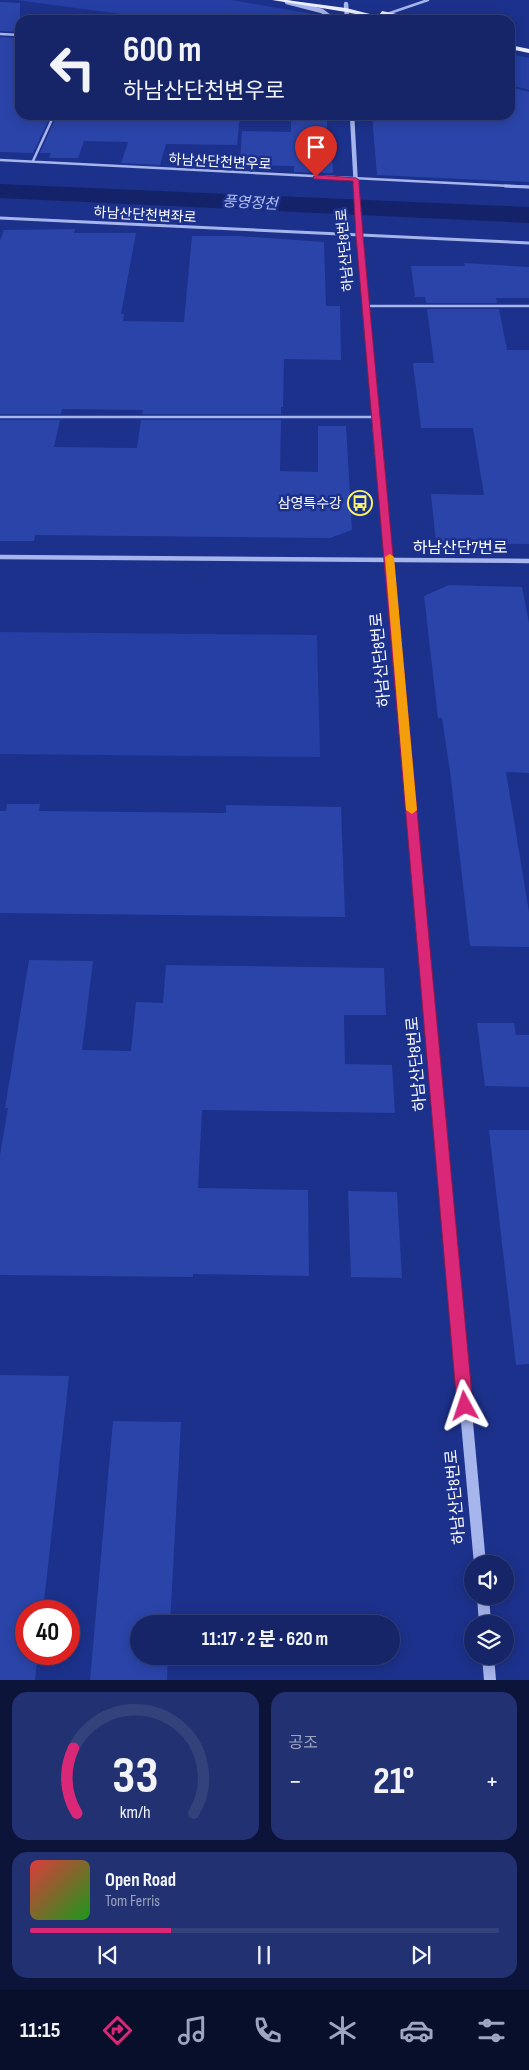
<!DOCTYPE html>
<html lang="ko">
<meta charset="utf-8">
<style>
body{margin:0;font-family:"Sofia Sans Condensed","Noto Sans KR",sans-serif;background:#223171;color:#f1f3f6;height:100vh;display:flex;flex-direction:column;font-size:19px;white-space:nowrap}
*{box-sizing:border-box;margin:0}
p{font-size:16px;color:#9da5c0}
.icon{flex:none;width:28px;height:28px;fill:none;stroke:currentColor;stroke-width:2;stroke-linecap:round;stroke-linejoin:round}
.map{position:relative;height:1680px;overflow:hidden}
.drawer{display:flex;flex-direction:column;gap:12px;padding:12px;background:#0c1439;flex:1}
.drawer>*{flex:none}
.hud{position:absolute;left:15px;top:15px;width:500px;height:105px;border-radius:15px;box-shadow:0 2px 12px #0003,0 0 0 1px #34427c;background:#152568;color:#f1f3f6;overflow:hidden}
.fabs{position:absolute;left:464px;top:1555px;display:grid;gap:10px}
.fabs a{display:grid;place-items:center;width:50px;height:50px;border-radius:50%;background:#152568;box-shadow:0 2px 12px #0003,0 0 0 1px #34427c;font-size:25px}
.speed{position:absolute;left:15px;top:1600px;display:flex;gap:10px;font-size:25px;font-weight:700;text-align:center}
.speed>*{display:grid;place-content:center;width:65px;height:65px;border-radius:50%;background:#152568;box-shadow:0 2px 12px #0003,0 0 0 1px #34427c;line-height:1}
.speed .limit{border:8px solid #d22;background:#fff;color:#111}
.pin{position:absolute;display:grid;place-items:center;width:42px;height:42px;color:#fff;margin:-51px -21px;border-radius:50% 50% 50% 0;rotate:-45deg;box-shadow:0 0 5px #0007}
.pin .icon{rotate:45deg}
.me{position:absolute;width:55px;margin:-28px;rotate:355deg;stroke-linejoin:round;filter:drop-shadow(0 0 4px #0008)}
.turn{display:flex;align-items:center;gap:18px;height:105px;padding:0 25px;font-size:22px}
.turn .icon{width:65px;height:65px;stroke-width:2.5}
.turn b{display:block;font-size:35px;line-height:42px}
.big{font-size:38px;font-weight:700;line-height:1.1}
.drawer .widget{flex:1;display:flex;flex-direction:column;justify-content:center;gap:8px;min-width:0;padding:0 18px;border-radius:15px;background:#223171}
.drawer .dial{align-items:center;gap:0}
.dial svg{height:130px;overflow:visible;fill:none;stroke:#34427c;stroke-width:7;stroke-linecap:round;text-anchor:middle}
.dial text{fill:#f1f3f6;stroke:none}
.song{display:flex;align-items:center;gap:15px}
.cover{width:60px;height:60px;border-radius:8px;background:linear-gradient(135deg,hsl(0 70% 55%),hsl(120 70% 35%))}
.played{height:5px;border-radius:2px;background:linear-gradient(90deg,#db2777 30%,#34427c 30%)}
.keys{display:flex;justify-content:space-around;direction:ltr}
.heat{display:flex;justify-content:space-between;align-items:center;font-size:28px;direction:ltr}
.drawer .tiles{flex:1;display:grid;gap:12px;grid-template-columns:1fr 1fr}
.widget:last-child{grid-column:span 2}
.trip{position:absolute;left:130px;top:1615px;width:270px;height:50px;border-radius:25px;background:#152568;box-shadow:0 2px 12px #0003,0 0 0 1px #34427c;font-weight:700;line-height:50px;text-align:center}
.tab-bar{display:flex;height:80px;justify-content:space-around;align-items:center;background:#080f2a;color:#9da5c0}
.tab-bar .icon{width:35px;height:35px}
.tab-bar .active{color:#db2777}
.tab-bar b{font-size:22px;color:#f1f3f6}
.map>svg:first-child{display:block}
</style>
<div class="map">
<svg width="529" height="1680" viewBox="0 0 529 1680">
<rect width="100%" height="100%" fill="#1c318b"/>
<path fill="#253fa4" d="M16 0H231L308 13 319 20H165Z
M510 54 529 58V90L510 85Z
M0 632 317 635 320 757 0 754Z"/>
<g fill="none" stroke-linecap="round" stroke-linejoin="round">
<path fill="#132269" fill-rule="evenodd" d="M0 184 529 207V223L0 198Z"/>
</g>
<path fill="#2b44a9" d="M0 2 20 3V32L0 31Z
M0 37 20 38V115H51L33 153 0 152Z
M510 87 529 92V182L377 175 372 115H510Z
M57 115H240L237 145 166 144 160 165 121 163 128 142 84 141 78 158H49L51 153H40Z
M291 115H327V132H331L333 173 294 172V166L240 165 242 131 291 132Z
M75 229 74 233H136L121 314H124L123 321 184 322 192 236H238L324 242 326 306H340L341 360 284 359 283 407H281V414H142L143 410 62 409 61 414H0V241L4 230Z
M464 263 529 267V298H496L497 303H426L425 297H415L411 266H465Z
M427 309H499L507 350H529V544L436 543 431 494 484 495 473 428H421L413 363H434Z
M0 420H60L54 447 137 448 141 420H281L280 471 318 472V426H346L352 530 330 538 35 535 34 541H0Z
M449 585 522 587 529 623V773L506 772 529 912V947L470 946 450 771 442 718H438L424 596Z
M7 804H40L39 811 226 813V805L341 807 345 917 0 913V811H6Z
M29 960 93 961 82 1050 131 1051 136 1002 163 1003 166 965 384 968 386 1015H344L345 1064 392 1065 395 1113 202 1110 198 1188 308 1190 309 1276 193 1274V1277L0 1275V1155L8 1108H5Z
M477 1023H514L516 1035H529V1087L485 1086Z
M489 1130H529V1364L516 1365Z
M348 1191 397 1192 402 1278 351 1277Z
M0 1375 69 1376 43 1611H26V1654H38L35 1680H0Z
M113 1421 181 1422 170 1624H139V1656H168L167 1680H90Z"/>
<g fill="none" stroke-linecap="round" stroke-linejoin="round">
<path stroke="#a7b5ed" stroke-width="2.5" d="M366 306H529
M0 417H377"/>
<path stroke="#a7b5ed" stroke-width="2.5" d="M387 14 428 0
M0 34 20 35
M0 160 529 187
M33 161 54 115"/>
<path stroke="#a7b5ed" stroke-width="3" d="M505 186 529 187
M0 218 529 243"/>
<path stroke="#a7b5ed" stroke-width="4.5" d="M0 557 529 561"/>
<path stroke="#a7b5ed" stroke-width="4.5" d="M287 2 322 11 334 20
M346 4 347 20
M352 115 356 187"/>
<path stroke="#a7b5ed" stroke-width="5.5" d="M356 186 377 429"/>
<path stroke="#a7b5ed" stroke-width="7" d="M376 428 405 743"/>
<path stroke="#a7b5ed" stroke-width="9" d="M405 742 442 1151"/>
<path stroke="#a7b5ed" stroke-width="12" d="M442 1150 480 1564
M483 1596 485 1624
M488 1656 490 1680"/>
<path fill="#edefff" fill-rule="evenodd" d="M272 0H286L346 8 394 20H384L346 12Z
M382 11 416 18 419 20H408L380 14Z
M510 45 529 49V53L510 49Z"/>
</g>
<path fill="#db2777" stroke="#8e194d" d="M316 175 356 178 359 180V184L363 236 473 1406 471 1411 465 1414 460 1411 457 1406 356 236 353 184V181L314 179 313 177Z"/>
<path fill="#f59e0b" d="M390 554 394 557 417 810 412 814 406 810 385 557Z"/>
<defs>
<symbol id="bus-ring" viewBox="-11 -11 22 22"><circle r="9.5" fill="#1c318b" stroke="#fdf664" stroke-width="1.5"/><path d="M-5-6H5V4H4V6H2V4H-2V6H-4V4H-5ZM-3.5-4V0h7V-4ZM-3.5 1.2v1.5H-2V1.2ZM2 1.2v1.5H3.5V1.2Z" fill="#fdf664"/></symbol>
</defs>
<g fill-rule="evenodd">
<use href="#bus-ring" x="346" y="489" width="28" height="28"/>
</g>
<g text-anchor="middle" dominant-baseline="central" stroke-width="5" stroke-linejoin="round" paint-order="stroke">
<g font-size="14" fill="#fff" stroke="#1c318b">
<text transform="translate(220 162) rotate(3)">하남산단천변우로</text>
<text transform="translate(145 215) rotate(3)">하남산단천변좌로</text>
<text transform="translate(345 250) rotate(-95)">하남산단8번로</text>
</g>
<g font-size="14" fill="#fff" stroke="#1c318b" text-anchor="end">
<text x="342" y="503">삼영특수강</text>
</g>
<g font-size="15" font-style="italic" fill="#b3c1f4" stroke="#1c318b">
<text transform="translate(250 203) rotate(3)">풍영정천</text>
</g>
<g font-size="16" fill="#fff" stroke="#1c318b">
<text x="460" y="548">하남산단7번로</text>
<text transform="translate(381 660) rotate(-95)">하남산단8번로</text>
<text transform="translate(417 1064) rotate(-95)">하남산단8번로</text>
<text transform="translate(456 1497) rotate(-95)">하남산단8번로</text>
</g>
</g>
</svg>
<div class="fabs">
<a><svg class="icon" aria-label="sound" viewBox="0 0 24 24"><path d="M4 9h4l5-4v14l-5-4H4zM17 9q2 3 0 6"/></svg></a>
<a><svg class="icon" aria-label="layers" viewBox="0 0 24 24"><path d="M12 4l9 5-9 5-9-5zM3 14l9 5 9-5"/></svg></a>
</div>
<div class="speed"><div class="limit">40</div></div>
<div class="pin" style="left:316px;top:177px;background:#d93025"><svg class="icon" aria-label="arrive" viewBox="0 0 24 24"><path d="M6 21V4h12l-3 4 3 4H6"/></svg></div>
<svg class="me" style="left:465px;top:1406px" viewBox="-20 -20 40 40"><path d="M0-17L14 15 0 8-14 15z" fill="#db2777" stroke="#fff" stroke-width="4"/></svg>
<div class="trip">11:17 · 2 분 · 620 m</div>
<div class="hud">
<div class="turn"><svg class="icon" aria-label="left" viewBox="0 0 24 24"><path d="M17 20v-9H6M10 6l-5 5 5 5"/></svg><div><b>600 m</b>하남산단천변우로</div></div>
</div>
</div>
<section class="drawer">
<div class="tiles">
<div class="widget dial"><svg viewBox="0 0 100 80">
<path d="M14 69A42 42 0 1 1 86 69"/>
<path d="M14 69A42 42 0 0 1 12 29" stroke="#db2777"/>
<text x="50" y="56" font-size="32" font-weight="700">33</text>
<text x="50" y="72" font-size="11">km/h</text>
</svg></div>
<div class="widget"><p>공조</p>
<div class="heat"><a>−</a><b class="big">21°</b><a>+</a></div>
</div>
<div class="widget">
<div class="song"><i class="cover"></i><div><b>Open Road</b><p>Tom Ferris</p></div></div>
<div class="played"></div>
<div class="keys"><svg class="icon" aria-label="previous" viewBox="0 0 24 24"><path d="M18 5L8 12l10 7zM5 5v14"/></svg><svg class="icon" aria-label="pause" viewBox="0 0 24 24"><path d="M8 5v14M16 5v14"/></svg><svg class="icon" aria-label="next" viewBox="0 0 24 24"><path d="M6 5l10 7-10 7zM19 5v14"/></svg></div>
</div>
</div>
</section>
<nav class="tab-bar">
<b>11:15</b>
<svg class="icon active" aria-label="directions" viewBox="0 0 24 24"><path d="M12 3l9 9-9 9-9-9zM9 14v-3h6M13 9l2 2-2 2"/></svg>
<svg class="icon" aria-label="music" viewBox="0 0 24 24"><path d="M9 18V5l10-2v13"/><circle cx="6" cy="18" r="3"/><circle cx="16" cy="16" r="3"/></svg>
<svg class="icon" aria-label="phone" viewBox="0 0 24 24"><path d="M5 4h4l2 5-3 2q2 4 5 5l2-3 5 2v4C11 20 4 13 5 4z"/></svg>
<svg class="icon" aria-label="climate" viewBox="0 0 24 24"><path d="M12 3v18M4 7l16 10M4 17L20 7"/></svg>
<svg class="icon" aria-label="car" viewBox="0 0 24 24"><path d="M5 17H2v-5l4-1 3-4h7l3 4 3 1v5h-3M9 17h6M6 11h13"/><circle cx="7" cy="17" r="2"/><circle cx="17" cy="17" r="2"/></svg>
<svg class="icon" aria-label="filters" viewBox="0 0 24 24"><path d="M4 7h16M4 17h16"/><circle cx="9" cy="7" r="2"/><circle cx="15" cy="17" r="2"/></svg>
</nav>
